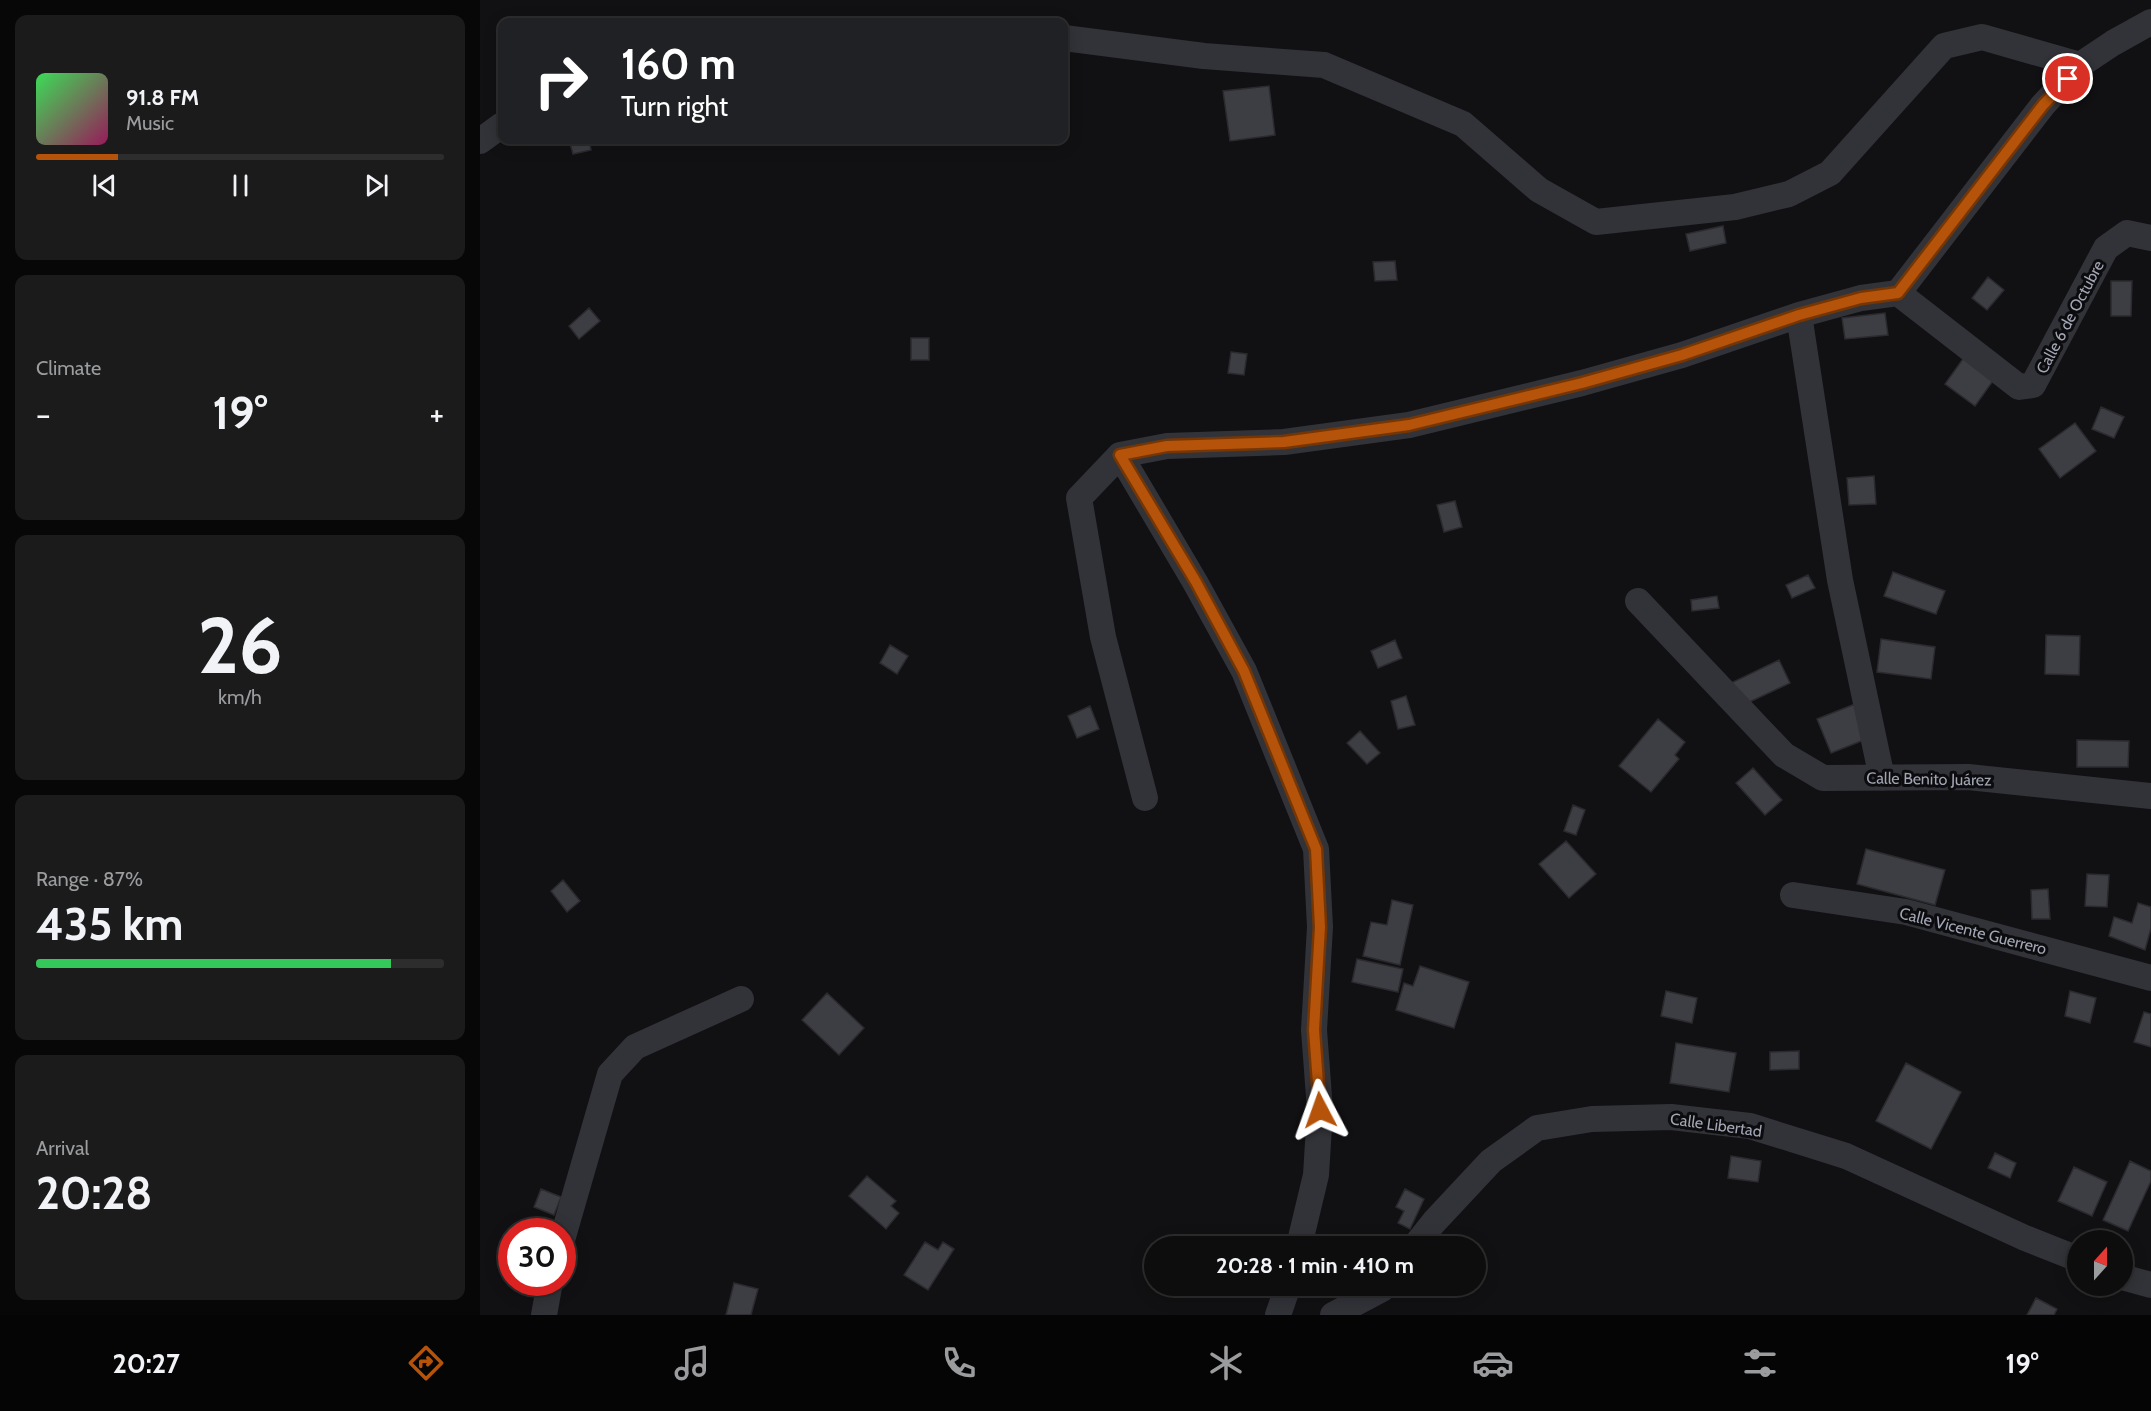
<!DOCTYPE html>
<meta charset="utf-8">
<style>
body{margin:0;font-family:Cabin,sans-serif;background:#1b1b1c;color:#f1f3f6;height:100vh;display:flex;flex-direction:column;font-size:22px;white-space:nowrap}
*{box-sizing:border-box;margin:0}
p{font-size:20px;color:#9a9c9e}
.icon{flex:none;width:33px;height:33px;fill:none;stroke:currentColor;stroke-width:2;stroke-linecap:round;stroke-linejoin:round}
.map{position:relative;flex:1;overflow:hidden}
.drawer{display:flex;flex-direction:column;gap:15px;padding:15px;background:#070708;width:480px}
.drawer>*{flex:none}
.banner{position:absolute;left:18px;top:18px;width:570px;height:126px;border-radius:12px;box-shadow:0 3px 15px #0003,0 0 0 2px #2d2d2e;background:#202124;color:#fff;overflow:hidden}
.needle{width:39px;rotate:21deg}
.tools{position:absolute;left:1587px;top:1230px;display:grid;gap:12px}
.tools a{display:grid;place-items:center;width:66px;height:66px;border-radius:50%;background:#0d0d0e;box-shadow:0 3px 15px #0003,0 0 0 2px #2d2d2e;font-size:30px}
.speed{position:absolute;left:18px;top:1218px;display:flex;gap:12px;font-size:30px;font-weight:700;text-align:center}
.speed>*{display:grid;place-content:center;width:78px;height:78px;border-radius:50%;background:#0d0d0e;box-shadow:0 3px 15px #0003,0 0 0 2px #2d2d2e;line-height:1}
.speed .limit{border:9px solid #d22;background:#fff;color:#111}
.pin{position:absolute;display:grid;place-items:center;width:51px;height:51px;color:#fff;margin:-26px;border:3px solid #fff;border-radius:50%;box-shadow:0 2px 6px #0007}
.me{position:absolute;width:66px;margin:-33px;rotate:356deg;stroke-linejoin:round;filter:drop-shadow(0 0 4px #0008)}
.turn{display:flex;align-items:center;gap:21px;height:126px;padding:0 24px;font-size:27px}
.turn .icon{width:78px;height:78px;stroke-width:2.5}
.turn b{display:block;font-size:42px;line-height:51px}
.big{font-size:45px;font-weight:700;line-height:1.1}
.drawer .widget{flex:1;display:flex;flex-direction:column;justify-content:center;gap:9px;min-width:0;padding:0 21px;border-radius:12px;background:#1b1b1c}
.drawer .dial{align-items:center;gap:0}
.dial b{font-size:78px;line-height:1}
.song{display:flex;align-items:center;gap:18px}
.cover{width:72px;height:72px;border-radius:9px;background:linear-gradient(135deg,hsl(130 70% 55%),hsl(330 70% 35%))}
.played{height:6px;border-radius:3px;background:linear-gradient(90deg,#b45309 20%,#2d2d2e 20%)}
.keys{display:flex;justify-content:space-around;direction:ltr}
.heat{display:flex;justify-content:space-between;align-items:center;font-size:33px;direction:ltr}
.charge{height:9px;border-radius:4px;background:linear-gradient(90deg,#34c759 87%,#2d2d2e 0)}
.trip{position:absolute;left:664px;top:1236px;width:342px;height:60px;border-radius:30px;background:#0d0d0e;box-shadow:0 3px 15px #0003,0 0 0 2px #2d2d2e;font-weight:700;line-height:60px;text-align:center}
.tab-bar{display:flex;height:96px;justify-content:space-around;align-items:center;background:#050506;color:#9a9c9e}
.tab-bar .icon{width:42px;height:42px}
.tab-bar .current{color:#b45309}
.tab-bar b{font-size:27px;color:#f1f3f6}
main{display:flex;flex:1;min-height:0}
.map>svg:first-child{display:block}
</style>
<main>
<section class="drawer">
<div class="widget">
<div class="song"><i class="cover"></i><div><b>91.8 FM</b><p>Music</p></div></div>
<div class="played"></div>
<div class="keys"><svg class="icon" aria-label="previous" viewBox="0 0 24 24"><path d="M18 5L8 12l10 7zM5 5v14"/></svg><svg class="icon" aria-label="pause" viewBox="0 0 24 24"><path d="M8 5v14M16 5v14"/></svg><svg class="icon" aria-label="next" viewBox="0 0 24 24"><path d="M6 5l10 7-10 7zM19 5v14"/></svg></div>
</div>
<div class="widget"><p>Climate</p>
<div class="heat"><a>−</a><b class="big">19°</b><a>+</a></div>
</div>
<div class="widget dial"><b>26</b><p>km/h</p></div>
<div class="widget"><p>Range · 87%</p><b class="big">435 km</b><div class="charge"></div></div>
<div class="widget"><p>Arrival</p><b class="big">20:28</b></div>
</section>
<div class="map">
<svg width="1671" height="1315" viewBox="0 0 1671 1315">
<rect width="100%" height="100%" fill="#111113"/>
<path fill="#3d3e43" stroke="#2b2b2f" stroke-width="1.5" d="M789 86 795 135 750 141 743 91Z
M89 140H109L111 150 93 154Z
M1243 226 1246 243 1210 251 1206 234Z
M915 261 917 280 895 281 893 262Z
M1508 277 1524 290 1507 310 1492 298Z
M1631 281H1652L1651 316H1631Z
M109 308 120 321 99 339 89 326Z
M1405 313 1408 335 1365 339 1362 318Z
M431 338H449V360H431Z
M751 352 767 354 764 375 748 373Z
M1485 356 1515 378 1495 406 1465 384Z
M1621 407 1644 417 1634 438 1612 429Z
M1595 423 1616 451 1580 478 1559 449Z
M1394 476 1396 504 1369 505 1367 478Z
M975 501 982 527 964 532 957 505Z
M1413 572 1465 591 1456 614 1404 596Z
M1328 575 1335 588 1312 598 1306 585Z
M1237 596 1239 608 1212 611 1211 600Z
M1566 635 1600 636 1599 675 1565 674Z
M1401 639 1455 647 1451 679 1397 672Z
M915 640 922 658 898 668 891 651Z
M410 645 428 656 417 674 400 663Z
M1299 660 1310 683 1261 706 1251 683Z
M926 696 935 725 918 729 911 701Z
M1375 704 1389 738 1351 753 1337 719Z
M610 706 619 729 597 738 588 716Z
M1178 719 1205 742 1195 755 1199 759 1171 792 1139 766Z
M880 731 900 753 887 764 867 743Z
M1597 740 1649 741 1648 767H1597Z
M1273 768 1302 800 1285 815 1256 783Z
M1093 805 1105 810 1096 835 1084 831Z
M1086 841 1116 874 1089 898 1059 864Z
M1386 849 1465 870 1455 905 1377 884Z
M1607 874 1629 875 1627 907 1605 906Z
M83 880 100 901 87 912 71 891Z
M1568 889 1570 919H1552L1551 890Z
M912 900 933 905 920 965 883 956 891 922 907 925Z
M1658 903 1671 907V928L1665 950 1629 936 1634 917 1652 923Z
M877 959 923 969 918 992 872 982Z
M940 966 989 982 974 1028 916 1010 924 983 933 986Z
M1186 991 1217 998 1212 1023 1181 1016Z
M1590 991 1616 998 1610 1023 1585 1016Z
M347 993 384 1028 359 1055 322 1020Z
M1664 1012 1671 1014V1047L1654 1042Z
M1196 1043 1256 1053 1249 1092 1190 1083Z
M1319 1051V1069L1290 1070V1052Z
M1426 1063 1481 1092 1451 1149 1396 1121Z
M1515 1153 1536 1163 1530 1178 1508 1168Z
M1251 1156 1281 1161 1278 1182 1248 1178Z
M1650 1161 1671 1171V1181L1648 1231 1623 1220Z
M1594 1167 1627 1182 1612 1216 1578 1201Z
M387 1176 416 1201 411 1206 419 1213 406 1229 369 1196Z
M61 1189 81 1197 74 1215 54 1207Z
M925 1189 944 1199 930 1229 918 1223 924 1211 916 1207Z
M445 1242 458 1250 463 1242 474 1249 448 1290 424 1275Z
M254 1283 278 1289 271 1315H246Z
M1556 1298 1577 1309 1574 1315H1547Z"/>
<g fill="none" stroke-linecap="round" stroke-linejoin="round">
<path stroke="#323338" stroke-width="26" d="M584 38 724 56 844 65 983 124 1059 190 1116 222 1255 207 1309 194 1350 173 1464 46 1502 37 1600 65
M0 141 22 125
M1418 293 1539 387 1553 385 1626 248 1647 233 1671 238
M1319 315 1360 580 1402 778
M640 455 715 582 764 671 836 849 840 927 834 1030 840 1110 836 1175 819 1246
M1158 601 1304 755 1343 778 1488 777 1671 796
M665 798 623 637 599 498 640 455 687 446 804 442 929 425 1102 383 1202 355 1319 315 1381 298 1418 293 1563 105 1600 65 1633 43 1671 22
M1313 895 1426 912 1671 978
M82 1240 130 1074 155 1047 261 999
M935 1246 954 1222 1011 1161 1057 1128 1112 1119 1191 1117 1270 1126 1366 1156 1545 1238 1598 1259
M1642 1277 1671 1285
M64 1315 70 1282
M798 1315 808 1286
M853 1315 902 1289 905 1286"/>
</g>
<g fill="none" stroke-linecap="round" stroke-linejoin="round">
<defs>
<path id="route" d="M840 1110 834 1030 840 927 836 849 764 671 716 582 640 455 687 446 804 442 929 425 1102 383 1202 355 1319 315 1381 298 1418 293 1563 105 1588 79"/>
</defs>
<use href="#route" stroke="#753606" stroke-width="15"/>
<use href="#route" stroke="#b45309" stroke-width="10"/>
</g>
<g text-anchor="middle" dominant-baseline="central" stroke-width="6" stroke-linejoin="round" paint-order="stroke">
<g font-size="16" fill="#a2a6b4" stroke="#0c0c0e">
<text transform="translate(1590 317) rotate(-62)">Calle 6 de Octubre</text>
<text transform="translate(1449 779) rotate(1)">Calle Benito Juárez</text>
<text transform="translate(1493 931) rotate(14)">Calle Vicente Guerrero</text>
<text transform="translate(1236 1125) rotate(8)">Calle Libertad</text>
</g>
</g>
</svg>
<div class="tools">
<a><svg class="needle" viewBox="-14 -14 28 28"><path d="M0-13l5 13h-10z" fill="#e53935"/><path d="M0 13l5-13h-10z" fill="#9a9c9e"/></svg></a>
</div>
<div class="speed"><div class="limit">30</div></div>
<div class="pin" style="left:1588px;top:79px;background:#d93025"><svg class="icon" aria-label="arrive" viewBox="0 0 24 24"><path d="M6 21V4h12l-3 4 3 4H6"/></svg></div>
<svg class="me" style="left:840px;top:1110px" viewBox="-20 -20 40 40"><path d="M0-17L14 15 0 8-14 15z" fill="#b45309" stroke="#fff" stroke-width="4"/></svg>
<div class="trip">20:28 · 1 min · 410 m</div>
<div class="banner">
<div class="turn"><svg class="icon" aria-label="right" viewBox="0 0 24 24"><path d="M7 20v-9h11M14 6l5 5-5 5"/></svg><div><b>160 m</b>Turn right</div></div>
</div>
</div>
</main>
<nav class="tab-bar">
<b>20:27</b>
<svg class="icon current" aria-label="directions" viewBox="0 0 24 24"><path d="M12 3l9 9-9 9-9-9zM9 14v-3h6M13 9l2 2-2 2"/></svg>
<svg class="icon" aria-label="music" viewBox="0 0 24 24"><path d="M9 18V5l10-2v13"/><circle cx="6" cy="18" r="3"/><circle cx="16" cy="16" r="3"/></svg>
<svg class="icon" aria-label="phone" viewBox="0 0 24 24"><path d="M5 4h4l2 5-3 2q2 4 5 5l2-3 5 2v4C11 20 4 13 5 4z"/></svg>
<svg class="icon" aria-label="climate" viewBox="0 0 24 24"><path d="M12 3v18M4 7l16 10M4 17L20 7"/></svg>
<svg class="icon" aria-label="car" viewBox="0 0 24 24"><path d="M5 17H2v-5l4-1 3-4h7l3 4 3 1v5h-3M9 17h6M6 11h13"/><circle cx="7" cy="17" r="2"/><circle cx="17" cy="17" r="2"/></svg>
<svg class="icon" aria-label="filters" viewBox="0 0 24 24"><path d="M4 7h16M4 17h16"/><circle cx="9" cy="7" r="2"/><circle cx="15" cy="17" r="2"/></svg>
<b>19°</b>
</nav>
